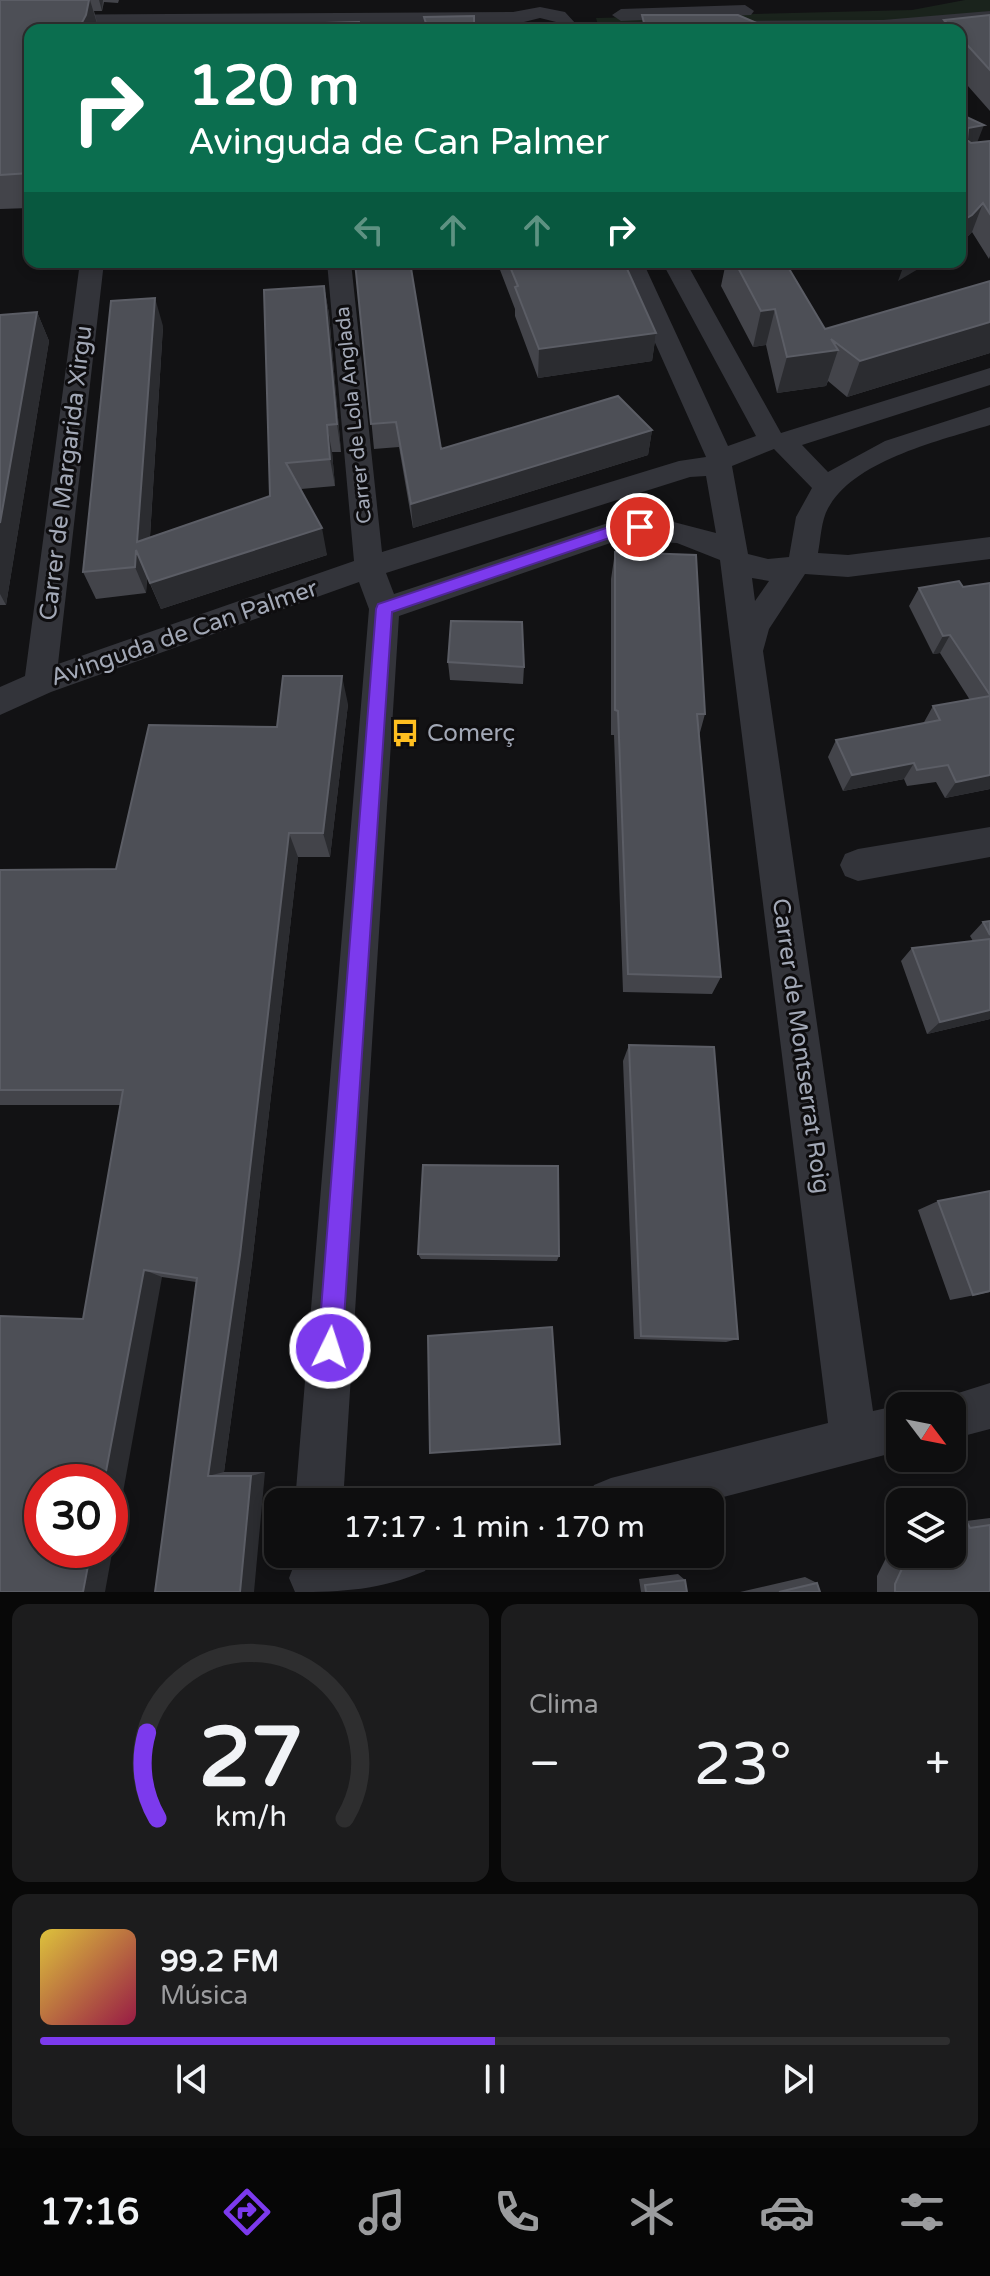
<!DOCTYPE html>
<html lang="es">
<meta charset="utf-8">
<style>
body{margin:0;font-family:"Varela Round",sans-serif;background:#1c1c1d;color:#f1f3f6;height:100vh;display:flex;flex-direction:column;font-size:30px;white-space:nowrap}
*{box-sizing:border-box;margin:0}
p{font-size:26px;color:#9b9c9e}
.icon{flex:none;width:44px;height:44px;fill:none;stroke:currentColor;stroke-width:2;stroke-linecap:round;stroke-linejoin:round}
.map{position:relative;height:1592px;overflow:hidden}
.details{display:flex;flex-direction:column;gap:12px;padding:12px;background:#080808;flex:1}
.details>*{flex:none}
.top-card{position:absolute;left:24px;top:24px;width:942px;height:244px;border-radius:16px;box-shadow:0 4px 12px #0003,0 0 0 2px #2e2e2f;background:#0b6e4f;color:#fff;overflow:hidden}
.needle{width:52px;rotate:122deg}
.fabs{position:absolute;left:886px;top:1392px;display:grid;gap:16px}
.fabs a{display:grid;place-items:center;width:80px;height:80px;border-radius:16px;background:#0e0e0f;box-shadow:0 4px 12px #0003,0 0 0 2px #2e2e2f;font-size:40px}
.speed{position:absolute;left:24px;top:1464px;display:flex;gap:16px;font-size:40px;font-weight:700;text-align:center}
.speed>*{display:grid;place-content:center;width:104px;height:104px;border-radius:50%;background:#0e0e0f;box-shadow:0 4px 12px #0003,0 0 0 2px #2e2e2f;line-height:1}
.speed .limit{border:12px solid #d22;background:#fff;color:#111}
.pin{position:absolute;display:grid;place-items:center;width:68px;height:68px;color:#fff;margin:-34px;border:4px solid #fff;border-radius:50%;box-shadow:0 2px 8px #0007}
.me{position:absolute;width:88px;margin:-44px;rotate:4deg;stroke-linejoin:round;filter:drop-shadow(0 0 6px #0008)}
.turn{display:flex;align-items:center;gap:28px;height:168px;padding:0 32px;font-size:36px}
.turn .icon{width:104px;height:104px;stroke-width:2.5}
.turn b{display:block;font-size:56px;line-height:68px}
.lanes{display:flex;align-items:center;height:76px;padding:0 32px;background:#0003;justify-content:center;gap:40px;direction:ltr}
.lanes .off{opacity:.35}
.big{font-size:60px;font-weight:600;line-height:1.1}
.details .widget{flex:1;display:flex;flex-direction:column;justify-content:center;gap:12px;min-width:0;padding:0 28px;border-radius:16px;background:#1c1c1d}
.details .dial{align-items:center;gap:0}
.dial svg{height:208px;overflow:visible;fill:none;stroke:#2e2e2f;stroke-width:7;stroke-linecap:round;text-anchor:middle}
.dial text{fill:#f1f3f6;stroke:none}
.song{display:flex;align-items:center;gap:24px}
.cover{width:96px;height:96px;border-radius:12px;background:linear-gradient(135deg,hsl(50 70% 55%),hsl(340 70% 35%))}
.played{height:8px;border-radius:4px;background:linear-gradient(90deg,#7c3aed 50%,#2e2e2f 50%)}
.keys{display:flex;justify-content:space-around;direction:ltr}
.heat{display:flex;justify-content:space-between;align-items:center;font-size:44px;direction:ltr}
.details .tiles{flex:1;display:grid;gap:12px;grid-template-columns:1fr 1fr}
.widget:last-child{grid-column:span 2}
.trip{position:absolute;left:264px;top:1488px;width:460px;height:80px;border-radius:16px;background:#0e0e0f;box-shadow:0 4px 12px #0003,0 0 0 2px #2e2e2f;font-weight:600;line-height:80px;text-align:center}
.tabs{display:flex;height:128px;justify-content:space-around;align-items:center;background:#060606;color:#9b9c9e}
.tabs .icon{width:56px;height:56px}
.tabs .on{color:#7c3aed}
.tabs b{font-size:36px;color:#f1f3f6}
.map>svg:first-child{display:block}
</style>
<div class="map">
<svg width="990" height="1592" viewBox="0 0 990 1592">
<rect width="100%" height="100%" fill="#121214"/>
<path fill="#1a231c" d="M965 0H990V11L918 21 598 25 596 18 912 10Z
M484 22 485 28 30 30 0 25Z"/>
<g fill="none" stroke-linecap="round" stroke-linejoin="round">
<path fill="#33343a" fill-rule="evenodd" d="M745 5 754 11 751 15 621 21 612 15 621 9Z
M540 7 565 12 576 24 649 22 658 28 556 30V22L540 18 516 24 0 27V15L513 12Z
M990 11V23L902 30H711L709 27 718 21 883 20Z
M80 262H104L58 664 354 561 327 262H351L382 552 679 461 706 457 619 262H643L728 446 756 436 662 262H686L781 433 990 368V385L802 445 828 472 885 441 990 407V425C942 440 858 459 830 505 821 518 821 538 818 553L848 555 990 537V559L848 577 805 574 769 629 763 651 873 1411 900 1405 903 1406H900V1451L704 1502H587L594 1485 611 1478 828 1423 720 560 677 543 619 540 399 616 343 1502H295L369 609 359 582 51 692 0 715V687L25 676ZM774 449 812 488 796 517 789 557 768 559 748 554 732 466ZM706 476 716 533 662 519 617 520 394 594 386 573 690 477ZM752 578 769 581 755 601Z
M990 827V857L858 881 845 876 840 865 845 854 858 849Z
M990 1383V1429L952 1439V1406H933L936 1400Z
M312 1554H433L425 1571C380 1590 343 1592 295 1592L289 1578 296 1560Z"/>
</g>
<path fill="#43444a" d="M0 0H119L118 3 104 2 102 11H94L99 30H30V208L0 209Z
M990 15V111L960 77V30H941L944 20Z
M960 114 977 142 990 141V256L989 259 972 232 960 244Z
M497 262H624L656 333 652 361 538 378 515 316V309Z
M726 262H785L825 329 990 281V353L847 397 828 381 826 386 777 393 766 345 753 347 721 286Z
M324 286 329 314 341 452H332L335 486 301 489 327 555 161 609 147 577 146 593 96 599 83 572 163 326 150 537 270 496Z
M359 293 441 449 652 430 648 455 413 528 399 447 374 449Z
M37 312 49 341 6 605H0V315Z
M615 552 705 714 699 736 721 977 712 994 623 992 614 735H611V579Z
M990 583V789L945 798 936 782 907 786 904 779 843 791 828 757 836 740 923 724 933 706 970 700 940 653 933 654 909 606 919 588 963 587Z
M448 662 524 667 523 684 450 680Z
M348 704 330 857H298L252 1263 224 1472H265L155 1592 196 1282 162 1277 83 1319 120 1105H0V870L116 869 277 727Z
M990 921V1019L927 1034 901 961 912 948 973 941 970 936 983 922Z
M629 1045 738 1339 726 1342 634 1339 623 1061Z
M990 1191V1292L950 1300 918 1210 938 1201Z
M418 1254 559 1256 557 1261 421 1259Z
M952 1507 959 1508 966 1521 990 1518V1592H877V1576L888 1554 900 1546V1554H952Z
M678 1574 685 1580 687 1592H641L639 1579Z
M805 1577 817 1583 820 1592H740Z"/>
<path fill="#2b2c30" d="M89 0H90L99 30H78Z
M99 0H103L102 11Z
M984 125 973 153 960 156 968 128Z
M983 203 972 232 960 244V222Z
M905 262H930L898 281Z
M324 286 329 314 341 452 337 424Z
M155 298 163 326 148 568 137 542Z
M775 309 766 345 753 347 761 311Z
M37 312 49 341 6 605 0 594V523Z
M990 322V353L847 397 860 361Z
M656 333 652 361 538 378 539 349Z
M838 350 826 386 777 393 787 357Z
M327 425 332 452 335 486 330 459Z
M652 430 648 455 413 528 411 504Z
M322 528 327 555 161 609 150 583Z
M136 550 147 577 146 593 135 567Z
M950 635 940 653 933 654 943 636Z
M342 676 348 704 330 857 323 833Z
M914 763 904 779 843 791 852 775Z
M990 775V789L945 798 956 782Z
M289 833 298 857 252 1263 224 1472 208 1476Z
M990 1010V1019L927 1034 940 1022Z
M144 1270 162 1277 105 1592H83L91 1550H110V1482H104Z
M265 1472 254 1592H240L251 1476Z"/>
<path fill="#4d4f56" stroke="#5b5d65" stroke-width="2" d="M0 0H89L86 15 78 30H30V173L0 175Z
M642 15H738L773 30H603L602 28 644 23Z
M990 15V70L960 37V30H953L944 20Z
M474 16V24L515 23 516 30H428L424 17Z
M359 22 360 30H253V25Z
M960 114 984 125 968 128 967 140 971 143 990 141V214L983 203 972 215 960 222V176L963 172 960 168Z
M355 262H410L441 449 618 396 652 430 411 504 396 422 371 424Z
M508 262H624L656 333 539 349 515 287 518 286Z
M735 262H785L825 329 990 281V322L860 361 831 339 838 350 787 357 775 309 761 311Z
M324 286 337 424 327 425 330 459 286 463 322 528 150 583 136 550 135 567 83 572 111 301 155 298 137 542 270 496 264 290Z
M37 312 0 523V315Z
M615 552 696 555 705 714H697L721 977 628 974 618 711 615 710Z
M959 581 963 587 990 583V695L950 635 943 636 919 588Z
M451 621 522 622 524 667 448 662Z
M283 676H342L323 833H289L240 1255 208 1476H251L240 1592H155L197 1278 144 1270 104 1482H42V1550H91L83 1592H0V1316L83 1319 123 1090H0V870L116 869 149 725 277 727Z
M990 696V775L956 782 948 765 917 770 914 763 852 775 836 740 940 720 933 706Z
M990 921V935L983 922Z
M990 939V1010L940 1022 912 948Z
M629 1045 714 1047 738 1339 641 1336Z
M423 1165 558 1166 559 1256 418 1254Z
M990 1191V1291L973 1295 938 1201Z
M552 1327 560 1444 430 1453 428 1336Z
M959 1508 970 1528 990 1525V1592H895V1584L906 1560 917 1554H952V1511Z
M685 1580 687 1592H646L645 1585Z
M817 1583 820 1592H779Z"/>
<path fill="#7c3aed" stroke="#51269a" stroke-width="2" d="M640 522 648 527 646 531 618 535 392 612 342 1348 339 1356 330 1360 322 1356 318 1348 376 609 378 604 612 526Z"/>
<defs>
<symbol id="bus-bare" viewBox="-9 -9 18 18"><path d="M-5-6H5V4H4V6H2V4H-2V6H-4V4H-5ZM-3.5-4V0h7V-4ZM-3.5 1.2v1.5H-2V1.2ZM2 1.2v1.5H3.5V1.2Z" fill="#ffbf20" stroke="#0e0d0f" stroke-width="2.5" paint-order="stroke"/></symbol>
</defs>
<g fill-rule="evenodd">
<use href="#bus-bare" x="385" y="713" width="40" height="40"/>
</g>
<g text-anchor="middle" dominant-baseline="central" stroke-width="6" stroke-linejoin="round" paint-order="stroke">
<g font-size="20" fill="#a2a8b6" stroke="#0e0d0f">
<text transform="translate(354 415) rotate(-96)">Carrer de Lola Anglada</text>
</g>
<g font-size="24" fill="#a2a8b6" stroke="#0e0d0f">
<text transform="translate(66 473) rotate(-83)">Carrer de Margarida Xirgu</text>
<text transform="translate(184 633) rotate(-19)">Avinguda de Can Palmer</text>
<text transform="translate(801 1046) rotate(82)">Carrer de Montserrat Roig</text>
</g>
<g font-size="24" fill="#a2a8b6" stroke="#0e0d0f" text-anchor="start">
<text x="427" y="733">Comerç</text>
</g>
</g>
</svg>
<div class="fabs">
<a><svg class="needle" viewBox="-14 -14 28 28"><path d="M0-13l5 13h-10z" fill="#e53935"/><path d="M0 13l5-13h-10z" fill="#9b9c9e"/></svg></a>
<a><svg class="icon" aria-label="layers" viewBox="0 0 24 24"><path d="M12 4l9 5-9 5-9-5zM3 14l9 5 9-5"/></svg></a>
</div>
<div class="speed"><div class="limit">30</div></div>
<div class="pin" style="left:640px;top:527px;background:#d93025"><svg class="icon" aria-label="arrive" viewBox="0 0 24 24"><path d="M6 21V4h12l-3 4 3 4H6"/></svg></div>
<svg class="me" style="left:330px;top:1348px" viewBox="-20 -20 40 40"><circle r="17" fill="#7c3aed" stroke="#fff" stroke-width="3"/><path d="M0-11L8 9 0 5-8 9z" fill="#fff"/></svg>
<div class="trip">17:17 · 1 min · 170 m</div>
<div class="top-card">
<div class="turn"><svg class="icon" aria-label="right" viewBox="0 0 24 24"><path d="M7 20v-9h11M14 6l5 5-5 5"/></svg><div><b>120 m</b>Avinguda de Can Palmer</div></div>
<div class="lanes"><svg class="icon off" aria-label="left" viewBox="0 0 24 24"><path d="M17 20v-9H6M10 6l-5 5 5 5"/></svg><svg class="icon off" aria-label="ahead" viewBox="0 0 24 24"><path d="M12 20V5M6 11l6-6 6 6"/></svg><svg class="icon off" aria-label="ahead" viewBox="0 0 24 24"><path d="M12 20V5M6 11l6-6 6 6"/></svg><svg class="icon" aria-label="right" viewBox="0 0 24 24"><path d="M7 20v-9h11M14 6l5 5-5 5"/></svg></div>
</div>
</div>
<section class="details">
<div class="tiles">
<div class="widget dial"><svg viewBox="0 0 100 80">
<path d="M14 69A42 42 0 1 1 86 69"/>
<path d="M14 69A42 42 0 0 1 10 36" stroke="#7c3aed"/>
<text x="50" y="56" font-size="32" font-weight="700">27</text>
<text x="50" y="72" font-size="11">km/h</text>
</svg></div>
<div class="widget"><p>Clima</p>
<div class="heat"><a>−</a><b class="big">23°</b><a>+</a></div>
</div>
<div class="widget">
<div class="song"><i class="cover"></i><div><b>99.2 FM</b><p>Música</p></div></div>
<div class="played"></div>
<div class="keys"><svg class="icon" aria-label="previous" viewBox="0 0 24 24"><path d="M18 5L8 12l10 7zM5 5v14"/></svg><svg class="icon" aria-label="pause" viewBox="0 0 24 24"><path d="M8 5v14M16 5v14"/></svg><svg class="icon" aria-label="next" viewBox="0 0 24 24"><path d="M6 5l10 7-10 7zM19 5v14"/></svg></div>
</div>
</div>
</section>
<nav class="tabs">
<b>17:16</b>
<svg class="icon on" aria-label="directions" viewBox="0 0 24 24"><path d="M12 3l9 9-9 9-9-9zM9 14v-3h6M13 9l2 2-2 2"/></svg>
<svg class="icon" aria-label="music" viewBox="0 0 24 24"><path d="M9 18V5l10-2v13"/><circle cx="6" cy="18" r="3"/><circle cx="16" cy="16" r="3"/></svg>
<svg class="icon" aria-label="phone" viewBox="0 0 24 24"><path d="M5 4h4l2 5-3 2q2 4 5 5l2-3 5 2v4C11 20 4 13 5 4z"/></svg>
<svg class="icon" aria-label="climate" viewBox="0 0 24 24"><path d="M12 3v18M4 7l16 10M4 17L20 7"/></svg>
<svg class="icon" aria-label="car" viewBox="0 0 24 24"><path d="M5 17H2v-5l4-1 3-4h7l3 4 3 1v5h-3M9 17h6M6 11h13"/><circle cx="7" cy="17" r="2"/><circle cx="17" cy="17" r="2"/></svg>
<svg class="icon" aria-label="filters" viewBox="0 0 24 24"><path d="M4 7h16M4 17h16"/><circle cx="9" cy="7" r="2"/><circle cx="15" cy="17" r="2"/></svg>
</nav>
